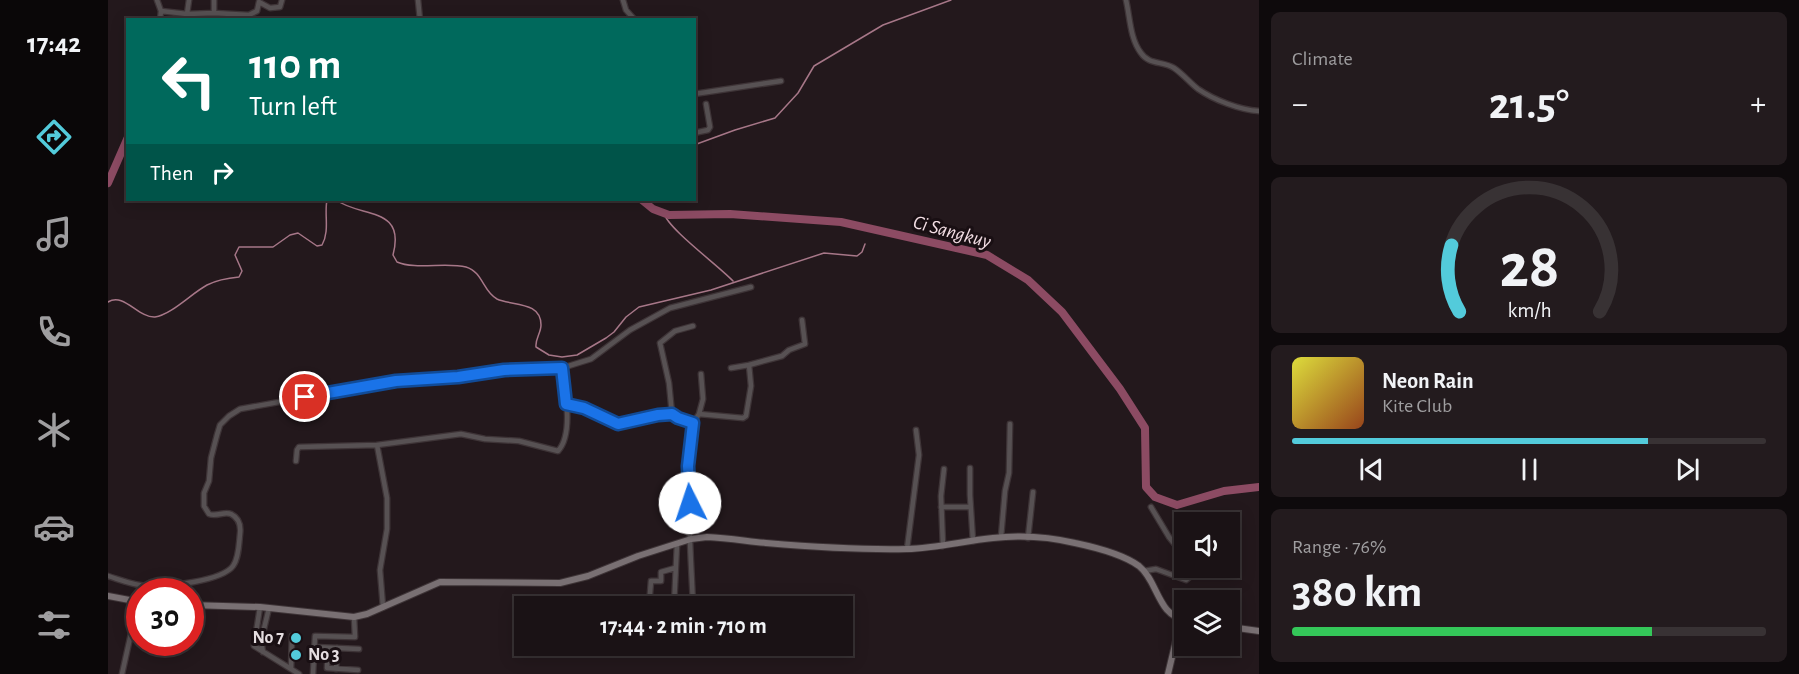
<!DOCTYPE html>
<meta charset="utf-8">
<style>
body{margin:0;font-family:"Alegreya Sans",sans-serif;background:#231b1e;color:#f1f3f6;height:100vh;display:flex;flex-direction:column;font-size:22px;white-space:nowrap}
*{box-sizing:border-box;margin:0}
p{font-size:20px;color:#9f9ea0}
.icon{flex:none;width:33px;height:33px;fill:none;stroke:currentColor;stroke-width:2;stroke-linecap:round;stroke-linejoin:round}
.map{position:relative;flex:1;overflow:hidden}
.side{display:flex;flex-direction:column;gap:12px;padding:12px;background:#0e0a0c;width:540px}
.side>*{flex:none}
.top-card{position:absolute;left:18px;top:18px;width:570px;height:183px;border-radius:0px;box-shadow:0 3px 15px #0003,0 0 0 2px #383234;background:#00695c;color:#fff;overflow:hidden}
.buttons{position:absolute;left:1066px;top:512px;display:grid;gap:12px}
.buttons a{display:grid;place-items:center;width:66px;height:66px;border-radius:0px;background:#1a1215;box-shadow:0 3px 15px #0003,0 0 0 2px #383234;font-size:30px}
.speed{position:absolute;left:18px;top:578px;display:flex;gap:12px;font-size:30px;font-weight:700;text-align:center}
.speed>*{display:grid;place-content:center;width:78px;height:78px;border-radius:50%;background:#1a1215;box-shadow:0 3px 15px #0003,0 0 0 2px #383234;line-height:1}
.speed .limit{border:9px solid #d22;background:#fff;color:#111}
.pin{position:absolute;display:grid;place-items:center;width:51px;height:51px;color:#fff;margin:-26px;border:3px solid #fff;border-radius:50%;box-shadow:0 2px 6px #0007}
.me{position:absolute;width:66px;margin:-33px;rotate:356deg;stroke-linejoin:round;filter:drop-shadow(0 0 4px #0008)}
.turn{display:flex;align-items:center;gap:21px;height:126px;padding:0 24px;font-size:27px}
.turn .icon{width:78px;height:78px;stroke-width:2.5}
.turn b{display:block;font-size:42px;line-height:51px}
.then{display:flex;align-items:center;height:57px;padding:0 24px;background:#0003;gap:12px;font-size:22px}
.big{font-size:45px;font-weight:700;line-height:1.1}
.side .tile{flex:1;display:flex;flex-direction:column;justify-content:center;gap:9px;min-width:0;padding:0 21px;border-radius:9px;background:#231b1e}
.side .dial{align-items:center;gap:0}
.dial svg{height:156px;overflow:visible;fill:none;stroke:#383234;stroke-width:7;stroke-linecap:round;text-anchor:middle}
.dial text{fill:#f1f3f6;stroke:none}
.song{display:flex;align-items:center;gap:18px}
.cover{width:72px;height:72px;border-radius:9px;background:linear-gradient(135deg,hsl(60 70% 55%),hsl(20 70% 35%))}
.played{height:6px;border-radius:3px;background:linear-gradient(90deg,#53cbdb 75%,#383234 75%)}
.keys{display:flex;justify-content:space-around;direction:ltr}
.heat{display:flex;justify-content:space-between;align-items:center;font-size:33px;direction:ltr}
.charge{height:9px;border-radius:4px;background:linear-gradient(90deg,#34c759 76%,#383234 0)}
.trip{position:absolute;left:406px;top:596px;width:339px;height:60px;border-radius:0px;background:#1a1215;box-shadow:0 3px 15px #0003,0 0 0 2px #383234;font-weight:700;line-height:60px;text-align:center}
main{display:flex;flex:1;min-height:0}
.tabs{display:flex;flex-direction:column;width:108px;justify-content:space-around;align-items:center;background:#0a0708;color:#9f9ea0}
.tabs .icon{width:42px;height:42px}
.tabs .active{color:#53cbdb}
.tabs b{font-size:27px;color:#f1f3f6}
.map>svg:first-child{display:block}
</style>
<main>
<nav class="tabs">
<b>17:42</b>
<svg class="icon active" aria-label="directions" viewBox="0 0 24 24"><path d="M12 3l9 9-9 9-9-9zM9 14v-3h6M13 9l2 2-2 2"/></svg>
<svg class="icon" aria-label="music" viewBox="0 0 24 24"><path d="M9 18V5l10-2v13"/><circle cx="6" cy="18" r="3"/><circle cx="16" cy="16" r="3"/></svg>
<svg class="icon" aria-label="phone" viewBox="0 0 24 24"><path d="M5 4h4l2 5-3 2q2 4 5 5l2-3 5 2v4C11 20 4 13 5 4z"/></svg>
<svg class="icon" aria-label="climate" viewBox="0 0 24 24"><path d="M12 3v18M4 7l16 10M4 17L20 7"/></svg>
<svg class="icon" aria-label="car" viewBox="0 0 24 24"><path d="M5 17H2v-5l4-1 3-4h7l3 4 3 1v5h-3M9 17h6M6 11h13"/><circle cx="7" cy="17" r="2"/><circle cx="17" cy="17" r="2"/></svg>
<svg class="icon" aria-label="filters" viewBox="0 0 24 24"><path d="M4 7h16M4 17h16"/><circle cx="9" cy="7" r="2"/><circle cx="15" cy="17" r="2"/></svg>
</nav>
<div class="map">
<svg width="1151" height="674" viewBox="0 0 1151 674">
<rect width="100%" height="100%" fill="#23181c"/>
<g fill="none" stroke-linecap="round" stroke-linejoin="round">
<path stroke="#a77788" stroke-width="1.5" d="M586 145 627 130 667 118 690 93 706 66 775 25 843 0
M228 200C253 218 298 206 285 255L289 262C307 270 338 262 358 267 375 272 375 292 389 299 404 306 433 301 433 325 433 333 427 339 428 347L441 355 454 357 469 355 498 338 506 332 518 317 531 307 603 290 716 253 749 256 754 252 757 244
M556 213C559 228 611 266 625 281
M0 302C16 292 30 318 47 317 63 315 84 293 99 285 109 280 120 278 131 277L134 271 127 255 131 247H165L182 235 190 233 209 246 214 245C222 231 216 214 219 200"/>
<path stroke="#8c4b63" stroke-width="8" d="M0 183 20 137
M534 200 545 209 561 215 622 214 733 222 879 255 920 280 954 312 1012 389 1037 428 1038 487 1047 497 1069 505 1116 491 1151 487"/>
<defs>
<path id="street" d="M49 0 53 11 52 20
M106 0V13
M310 0 312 20
M515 0 518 10 527 20
M1018 0C1022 17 1022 39 1033 53 1041 65 1055 61 1066 68 1075 74 1082 83 1090 89 1106 100 1132 110 1151 111
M53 11 79 14 81 0
M79 14 106 13 141 15 149 11 151 2 162 8 172 7 174 0
M586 94 673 81
M586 133 600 130 602 127 598 104
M585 326 567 331 552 343 561 383 564 414 570 418 586 423
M641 365 674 356 681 350 697 344 694 320
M458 404 476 408 510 424 550 415 564 414
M591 414 595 399 593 374
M188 461 189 450 191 447 269 445
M862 468V495L865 541
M833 507H862
M1043 507 1061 537 1077 557
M893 537 897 491 901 473 902 424
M920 538 925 492
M835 546 833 496 836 469
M799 549 811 455 808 430
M1036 571 1048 569 1078 580 1084 575 1083 567
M0 576C13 580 27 586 41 586 59 587 114 581 125 566 131 558 131 543 132 534 133 526 131 518 123 514 116 511 109 517 101 514L96 506V493L101 481 103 458 109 435 112 425 121 416 132 409 288 381 350 377 396 370 454 368 483 359 522 330 562 308 643 287
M585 605C584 571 573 435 591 414L635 418 638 416 643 386 641 365 623 368
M541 606 543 581H553V572L567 568
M566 606 569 544
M152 607 146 646 191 674
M275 607 272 570 279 529V498L269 445 353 434 377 439 411 441 450 451C466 434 457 390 454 368
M578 645 607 647V645
M206 647 251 649
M220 648 219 668 250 670
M155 652 153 641 161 608
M183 669 184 636
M228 669 229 648
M14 674 30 602
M205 674 207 636 247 637 246 617"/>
<path id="secondary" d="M0 596 32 602
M82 605 152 607 246 617 259 614 332 582 452 583 480 576 530 556 583 539 599 537C619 538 638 541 658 543 705 547 752 550 799 549 828 548 856 541 885 538 911 535 942 537 967 543 986 547 1016 555 1031 566 1050 581 1050 617 1077 619
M1122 627 1151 631
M1060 674 1070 632 1068 618"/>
</defs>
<use href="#street" stroke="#3e3437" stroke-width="7"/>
<use href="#secondary" stroke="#3e3437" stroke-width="8"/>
<use href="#street" stroke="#575153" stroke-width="4.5"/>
<use href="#secondary" stroke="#797073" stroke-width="6"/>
</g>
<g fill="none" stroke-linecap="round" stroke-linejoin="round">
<defs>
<path id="route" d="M197 397 288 381 350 377 396 370 454 368 458 404 476 408 510 424 550 415 564 414 570 418 585 423 580 466 582 503"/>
</defs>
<use href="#route" stroke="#114b97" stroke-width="15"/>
<use href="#route" stroke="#1a73e8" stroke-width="10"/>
</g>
<g fill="#53cbdb" stroke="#190f13" stroke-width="2">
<circle cx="188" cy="638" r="6"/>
<circle cx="188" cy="655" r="6"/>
</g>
<g text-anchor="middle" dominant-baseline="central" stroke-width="6" stroke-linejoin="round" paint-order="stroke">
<g font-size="18" font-weight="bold" fill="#e5dde0" stroke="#190f13" text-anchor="end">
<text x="176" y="638">No 7</text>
<text x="200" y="655" text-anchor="start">No 3</text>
</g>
<g font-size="20" font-style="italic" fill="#f3dee4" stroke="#190f13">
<text transform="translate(844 232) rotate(15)">Ci Sangkuy</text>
</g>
</g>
</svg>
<div class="buttons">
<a><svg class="icon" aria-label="sound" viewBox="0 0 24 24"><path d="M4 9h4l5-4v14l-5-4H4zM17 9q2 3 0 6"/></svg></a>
<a><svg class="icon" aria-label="layers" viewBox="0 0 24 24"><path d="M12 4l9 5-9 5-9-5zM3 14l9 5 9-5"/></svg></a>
</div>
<div class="speed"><div class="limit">30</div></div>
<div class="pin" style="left:197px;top:397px;background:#d93025"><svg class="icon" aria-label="arrive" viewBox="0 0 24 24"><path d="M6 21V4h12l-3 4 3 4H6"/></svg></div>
<svg class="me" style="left:582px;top:503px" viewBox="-20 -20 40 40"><circle r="19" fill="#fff"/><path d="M0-13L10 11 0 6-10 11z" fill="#1a73e8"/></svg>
<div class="trip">17:44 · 2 min · 710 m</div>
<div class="top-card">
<div class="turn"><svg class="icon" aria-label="left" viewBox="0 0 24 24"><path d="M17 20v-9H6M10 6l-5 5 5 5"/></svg><div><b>110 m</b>Turn left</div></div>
<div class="then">Then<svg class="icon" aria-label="right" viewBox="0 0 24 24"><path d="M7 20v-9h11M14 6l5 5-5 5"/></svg></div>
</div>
</div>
<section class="side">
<div class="tile"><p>Climate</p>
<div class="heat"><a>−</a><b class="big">21.5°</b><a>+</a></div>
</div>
<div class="tile dial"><svg viewBox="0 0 100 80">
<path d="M14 69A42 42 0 1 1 86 69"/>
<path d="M14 69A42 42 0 0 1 10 35" stroke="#53cbdb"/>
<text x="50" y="56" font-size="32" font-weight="700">28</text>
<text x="50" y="72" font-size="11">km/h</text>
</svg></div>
<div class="tile">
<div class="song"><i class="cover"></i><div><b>Neon Rain</b><p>Kite Club</p></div></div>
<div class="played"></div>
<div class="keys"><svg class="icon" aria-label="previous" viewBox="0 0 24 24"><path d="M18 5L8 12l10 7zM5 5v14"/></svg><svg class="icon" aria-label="pause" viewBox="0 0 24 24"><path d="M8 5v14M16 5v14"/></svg><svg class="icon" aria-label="next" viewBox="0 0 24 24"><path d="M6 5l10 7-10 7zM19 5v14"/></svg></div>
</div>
<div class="tile"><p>Range · 76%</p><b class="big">380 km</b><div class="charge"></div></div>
</section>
</main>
